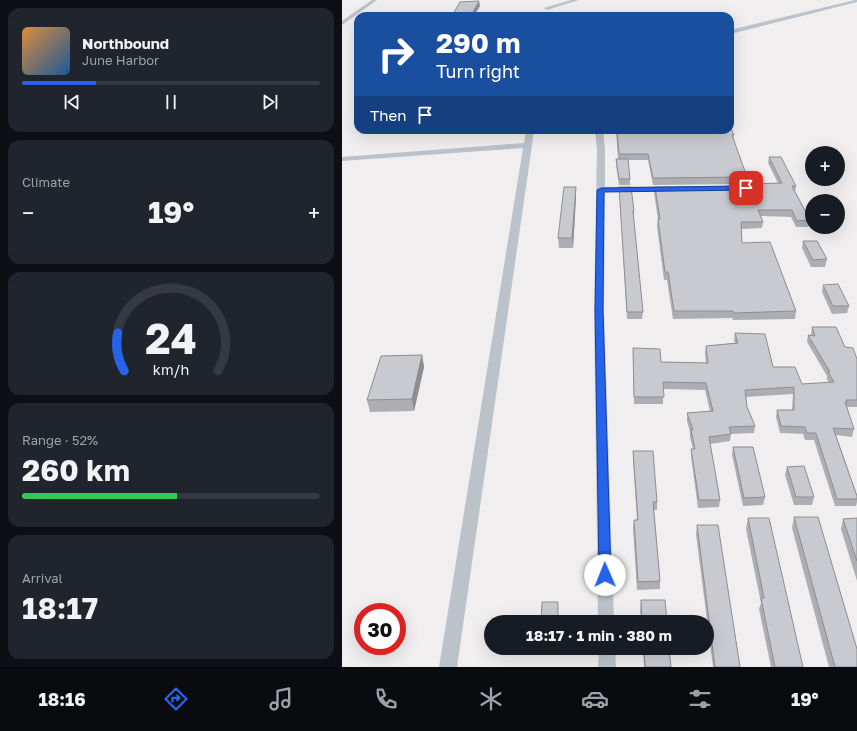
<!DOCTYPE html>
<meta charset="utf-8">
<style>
body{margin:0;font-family:"Golos Text",sans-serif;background:#20242c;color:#f1f3f6;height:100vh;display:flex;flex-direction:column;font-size:15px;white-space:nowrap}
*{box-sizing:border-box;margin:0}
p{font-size:13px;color:#9ea1a6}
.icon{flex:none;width:22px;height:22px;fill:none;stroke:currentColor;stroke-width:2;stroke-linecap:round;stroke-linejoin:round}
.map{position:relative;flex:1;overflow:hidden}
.details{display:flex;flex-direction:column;gap:8px;padding:8px;background:#0d0f14;width:342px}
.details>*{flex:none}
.top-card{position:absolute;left:12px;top:12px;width:380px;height:122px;border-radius:12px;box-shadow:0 4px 16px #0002;background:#1a4fa0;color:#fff;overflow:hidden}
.tools{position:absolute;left:463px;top:146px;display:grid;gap:8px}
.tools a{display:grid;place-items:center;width:40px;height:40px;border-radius:50%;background:#171b24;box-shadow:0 4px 16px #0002;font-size:20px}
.speed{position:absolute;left:12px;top:603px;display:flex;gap:8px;font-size:20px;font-weight:700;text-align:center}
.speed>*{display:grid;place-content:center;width:52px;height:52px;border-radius:50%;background:#171b24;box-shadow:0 4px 16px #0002;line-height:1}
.speed .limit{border:6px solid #d22;background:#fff;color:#111}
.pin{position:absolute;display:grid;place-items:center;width:34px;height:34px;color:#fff;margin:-17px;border-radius:8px;box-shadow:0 2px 6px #0006}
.me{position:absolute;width:44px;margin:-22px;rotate:359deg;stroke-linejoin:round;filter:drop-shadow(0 0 3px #0008)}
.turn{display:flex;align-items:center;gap:14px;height:84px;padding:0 16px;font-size:18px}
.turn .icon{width:52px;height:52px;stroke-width:2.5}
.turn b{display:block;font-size:28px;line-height:34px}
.then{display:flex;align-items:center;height:38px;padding:0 16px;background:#0003;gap:8px;font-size:15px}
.big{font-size:30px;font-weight:700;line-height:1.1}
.details .card{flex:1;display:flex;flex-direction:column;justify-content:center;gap:6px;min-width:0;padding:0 14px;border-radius:12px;background:#20242c}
.details .dial{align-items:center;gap:0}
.dial svg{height:104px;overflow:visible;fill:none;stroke:#363941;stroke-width:7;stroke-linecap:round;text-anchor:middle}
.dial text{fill:#f1f3f6;stroke:none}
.song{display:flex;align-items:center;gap:12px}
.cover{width:48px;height:48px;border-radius:6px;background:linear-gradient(135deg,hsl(30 70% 55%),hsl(210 70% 35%))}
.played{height:4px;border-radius:2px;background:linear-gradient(90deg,#2563eb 25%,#363941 25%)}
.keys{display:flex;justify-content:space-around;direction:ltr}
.heat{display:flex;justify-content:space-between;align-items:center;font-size:22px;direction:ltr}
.charge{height:6px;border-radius:3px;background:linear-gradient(90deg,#34c759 52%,#363941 0)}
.trip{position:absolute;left:142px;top:615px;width:230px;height:40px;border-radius:20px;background:#171b24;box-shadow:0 4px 16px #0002;font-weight:700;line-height:40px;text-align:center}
.tab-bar{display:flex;height:64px;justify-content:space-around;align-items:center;background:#090b0e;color:#9ea1a6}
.tab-bar .icon{width:28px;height:28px}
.tab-bar .on{color:#2563eb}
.tab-bar b{font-size:18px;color:#f1f3f6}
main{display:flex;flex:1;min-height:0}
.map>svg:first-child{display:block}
</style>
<main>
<section class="details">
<div class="card">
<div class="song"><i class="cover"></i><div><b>Northbound</b><p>June Harbor</p></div></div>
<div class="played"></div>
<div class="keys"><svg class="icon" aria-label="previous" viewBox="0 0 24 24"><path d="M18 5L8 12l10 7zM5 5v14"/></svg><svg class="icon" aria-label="pause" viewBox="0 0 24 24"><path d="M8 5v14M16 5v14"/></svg><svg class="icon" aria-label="next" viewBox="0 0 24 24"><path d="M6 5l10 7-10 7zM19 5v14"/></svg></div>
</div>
<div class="card"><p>Climate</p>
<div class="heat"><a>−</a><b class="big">19°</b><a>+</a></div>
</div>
<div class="card dial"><svg viewBox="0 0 100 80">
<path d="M14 69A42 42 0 1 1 86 69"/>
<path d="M14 69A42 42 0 0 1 9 40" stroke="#2563eb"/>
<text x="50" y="56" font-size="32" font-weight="700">24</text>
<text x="50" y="72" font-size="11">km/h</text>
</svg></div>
<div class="card"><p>Range · 52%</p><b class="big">260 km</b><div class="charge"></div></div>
<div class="card"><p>Arrival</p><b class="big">18:17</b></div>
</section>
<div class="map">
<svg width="515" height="667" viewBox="0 0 515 667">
<rect width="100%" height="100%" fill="#f0eeee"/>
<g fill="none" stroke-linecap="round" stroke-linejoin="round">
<path fill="#bbc2c9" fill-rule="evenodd" d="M30 0H35L0 25V21Z
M229 0H237L205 10 202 8Z
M513 0H515V2L388 34V30Z
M184 130H192L190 145 115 667H97L181 148 0 161V157L182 143Z
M253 130H261L263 149V187L326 186 330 189 326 192H263L262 310 272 622H256L252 310 255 149Z
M257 648H273L274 667H256Z"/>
</g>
<path fill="#adaeb3" d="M274 130H388L392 135 391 139 405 177 404 184 311 185 306 160H286L288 179V185H277L274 165V159H276Z
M427 157 454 186 453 192 468 220 467 227H454L449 217 419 216 421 222 420 228 399 229 400 243 454 311 453 319 391 320 390 318 331 319 325 280H322L315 226 316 219 312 193 313 187 405 186 436 183 426 163Z
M234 187V197L231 248H217L216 238Z
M277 187 292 211V218H291L301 312 300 319H285Z
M461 241 485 259 483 267H469L460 248Z
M481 285 507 306 505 313 490 314 480 292Z
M470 327 503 347 515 359V407H505L512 429 510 437 494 435 515 496V502L514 506H493L472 440H463L461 434 438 433 434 417 435 410H450L451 394 404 397 405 407 413 426 412 433 389 434 388 441 368 444 378 500 377 507 356 508 349 456V449H351L348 437V432L345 421V413L368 411 363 390 321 389V404H292L291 348 319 362 364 363 363 353 364 346 393 343 392 340 393 333 431 367 460 384 487 383 485 379V376L465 342 466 335H469Z
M80 355 82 367 72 411 28 412 25 400Z
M391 447 423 497 421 505 401 506 390 455Z
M291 451 315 502V510H312L318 581V589L295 590 291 528 292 520H295L291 459Z
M445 467 472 497 470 505H452L443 475Z
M452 517 515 667H487L450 528Z
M406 518 461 667H429L417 609 419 603 404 529Z
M515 518V581L499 529 501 519Z
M355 525 398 667H371L354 534Z
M299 600 325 622H299L298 611Z
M301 648H327L329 667H302Z"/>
<path fill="#8d8d92" d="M137 1 138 6 132 16H129Z
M234 187V197L231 248 230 238Z
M80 355 82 367 72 411 70 399Z"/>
<path fill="#c9cad0" stroke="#8d8d92" d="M137 1 129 16H110L118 2Z
M388 126 392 135H390L405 177 311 178 306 154H277L275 130H388Z
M427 157H439L454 186H450L468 220 455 221 450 210H416L421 222H399L400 243 428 242 454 311 392 313 391 311H332L326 272H323L316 219H318L313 187 405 186 408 184 440 183Z
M274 159H286L288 179H277Z
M222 187H234L230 238H216Z
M277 187H289L292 211H291L301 312H285Z
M461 241H475L485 259 471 260Z
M496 284 507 306H491L481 285Z
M470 327H494L503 347 511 348 515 359V400H504L505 402H503L512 429 491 428 515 496V499H495L474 433H465L463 427 439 426 435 410H452V387L403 390 405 407 413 426 387 427 389 434 367 437 378 500H357L349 449H353L349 430H351L345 413 371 411 364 383 321 382 322 397H292L291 348 318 349 319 362 366 363 364 346 396 343 393 333 423 334 431 367H453L460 384 492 382 486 372H488L466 335 473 336Z
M80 355 70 399 25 400 39 356Z
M391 447H411L423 497 402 498Z
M291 451H311L315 502H311L318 581 296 582 292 520H296Z
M462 466 472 497H454L445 467Z
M452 517H476L515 649V667H493Z
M406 518H427L461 667H433L419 598H422Z
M515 518V561L501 519Z
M355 525H376L398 667H373Z
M299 600H323L325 622H300Z
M200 602H216V622H199Z
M302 648H327L329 667H303Z"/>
<path fill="#2563eb" stroke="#184099" d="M404 186 407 187V190L262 192 261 310 269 575 267 579 263 580 259 579 257 575 253 310 255 190 259 188Z"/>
</svg>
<div class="tools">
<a>+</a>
<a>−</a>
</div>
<div class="speed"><div class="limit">30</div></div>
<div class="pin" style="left:404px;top:188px;background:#d93025"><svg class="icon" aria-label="arrive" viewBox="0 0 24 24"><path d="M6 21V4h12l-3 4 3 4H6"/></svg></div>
<svg class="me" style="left:263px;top:575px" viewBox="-20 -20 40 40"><circle r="19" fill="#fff"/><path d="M0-13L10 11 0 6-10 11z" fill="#2563eb"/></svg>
<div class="trip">18:17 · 1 min · 380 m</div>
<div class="top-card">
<div class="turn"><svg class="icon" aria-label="right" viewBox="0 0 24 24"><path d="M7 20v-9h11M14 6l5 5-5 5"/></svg><div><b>290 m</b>Turn right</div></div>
<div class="then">Then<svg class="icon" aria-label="arrive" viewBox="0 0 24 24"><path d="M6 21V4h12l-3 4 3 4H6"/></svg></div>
</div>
</div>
</main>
<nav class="tab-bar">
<b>18:16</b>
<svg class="icon on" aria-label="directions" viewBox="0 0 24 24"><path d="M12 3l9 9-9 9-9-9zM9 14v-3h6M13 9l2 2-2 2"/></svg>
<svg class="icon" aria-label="music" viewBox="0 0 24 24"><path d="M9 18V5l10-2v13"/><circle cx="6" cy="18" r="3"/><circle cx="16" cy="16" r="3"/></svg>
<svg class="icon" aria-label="phone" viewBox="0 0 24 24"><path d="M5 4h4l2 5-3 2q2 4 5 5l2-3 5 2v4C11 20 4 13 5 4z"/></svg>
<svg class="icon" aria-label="climate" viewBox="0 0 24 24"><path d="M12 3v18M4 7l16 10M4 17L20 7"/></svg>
<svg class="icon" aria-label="car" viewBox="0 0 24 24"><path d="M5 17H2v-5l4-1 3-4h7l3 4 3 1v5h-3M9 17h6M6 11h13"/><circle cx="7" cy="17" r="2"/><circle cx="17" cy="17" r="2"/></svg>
<svg class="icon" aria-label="filters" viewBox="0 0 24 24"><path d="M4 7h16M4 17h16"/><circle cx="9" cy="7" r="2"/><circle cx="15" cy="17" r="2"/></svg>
<b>19°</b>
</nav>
